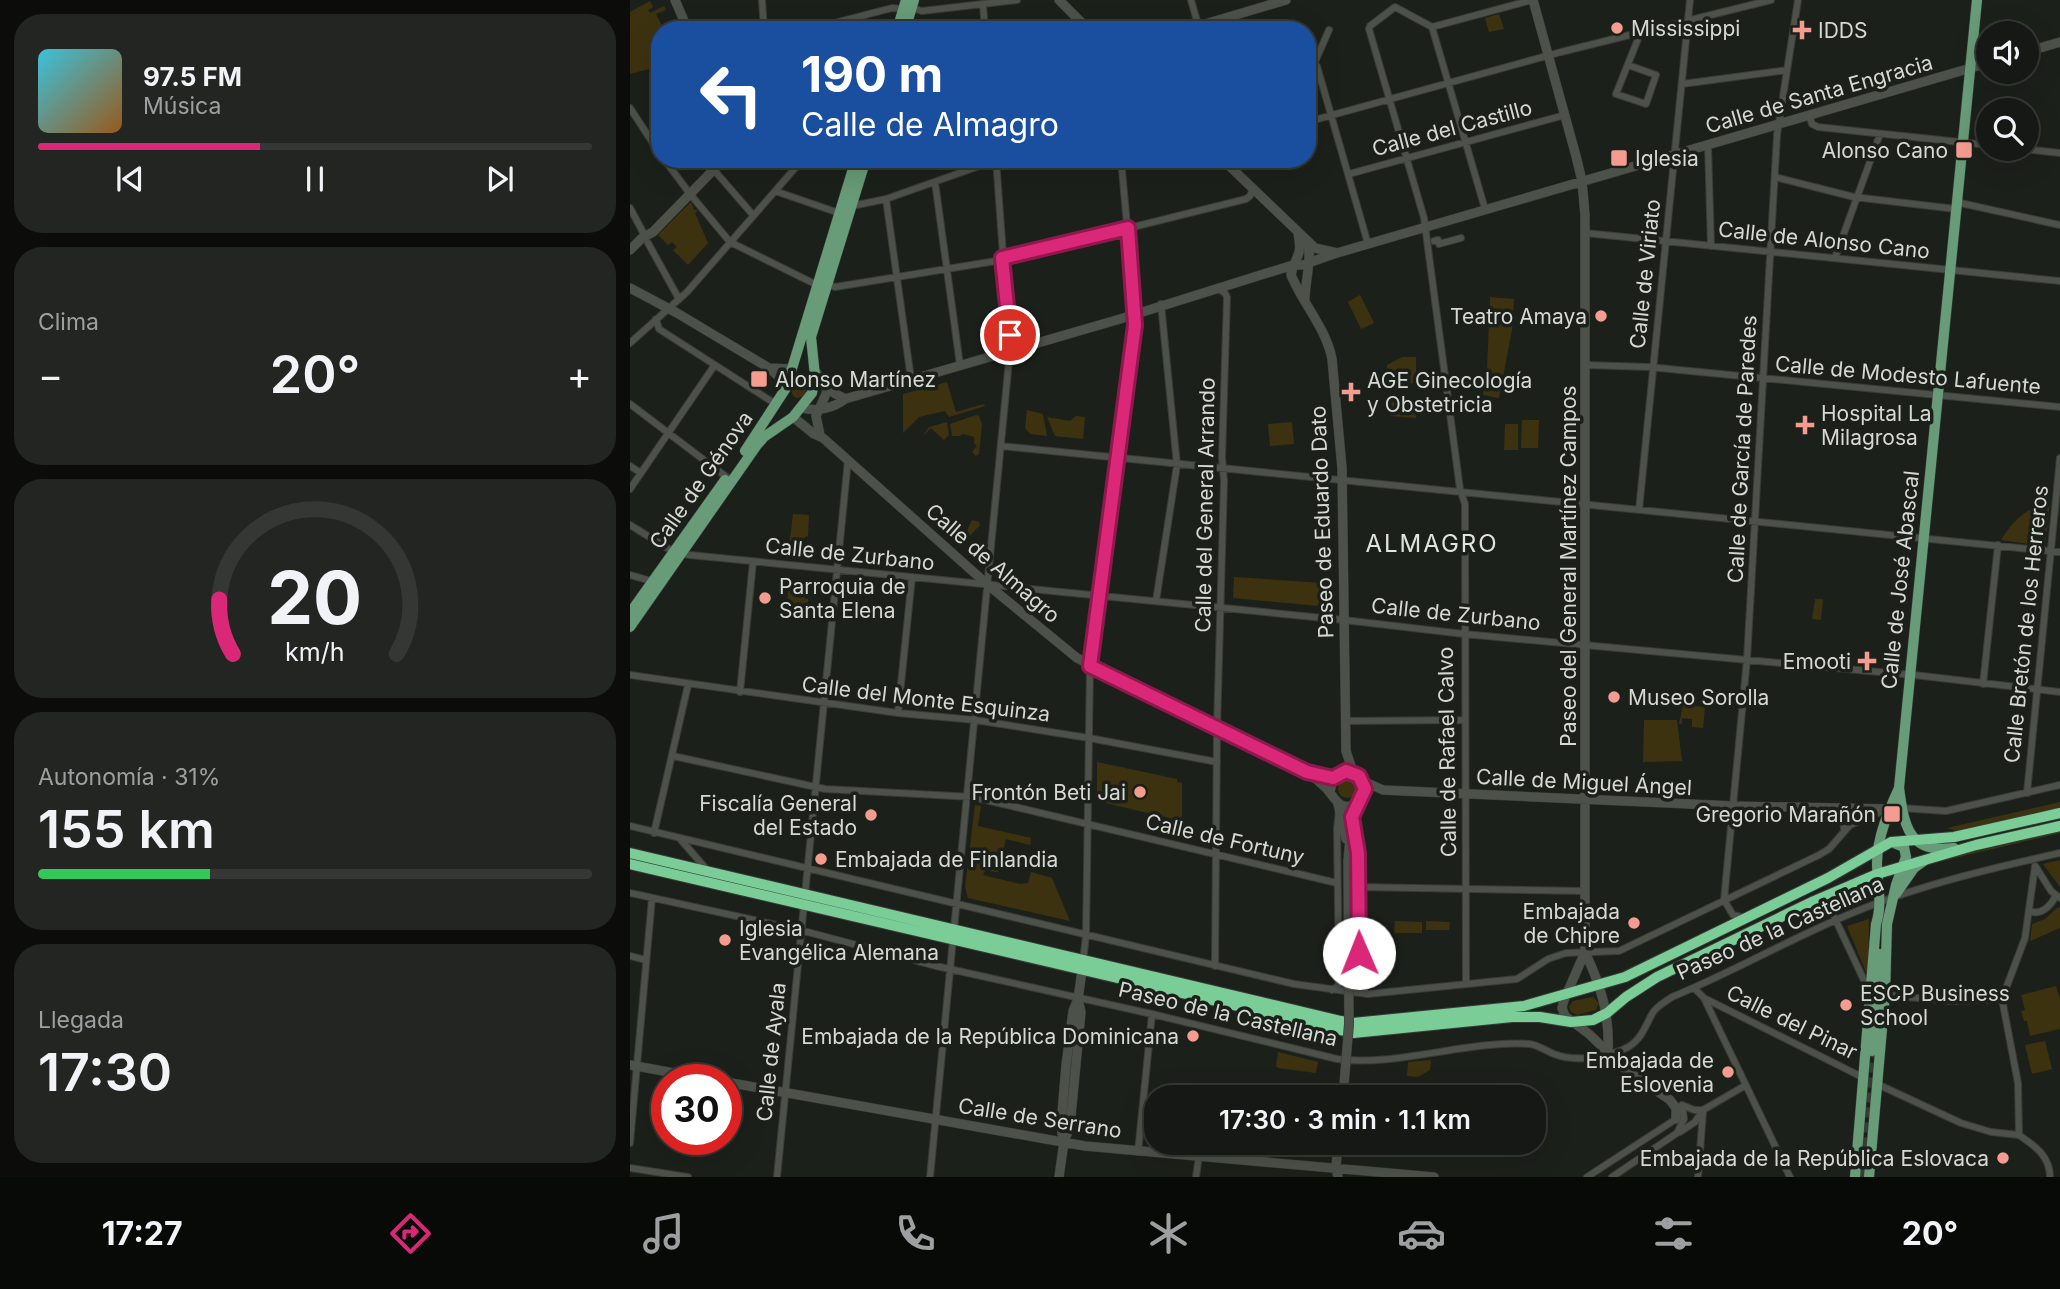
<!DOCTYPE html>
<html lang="es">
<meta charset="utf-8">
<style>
body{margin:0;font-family:Inter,sans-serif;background:#222522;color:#f1f3f6;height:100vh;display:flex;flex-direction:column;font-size:26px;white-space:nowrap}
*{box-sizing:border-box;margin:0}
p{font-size:23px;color:#9da0a0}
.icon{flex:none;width:38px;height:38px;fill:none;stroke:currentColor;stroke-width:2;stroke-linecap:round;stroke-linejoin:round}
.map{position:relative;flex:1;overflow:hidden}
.drawer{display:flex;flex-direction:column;gap:14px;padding:14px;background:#0c0d0b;width:630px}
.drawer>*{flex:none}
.banner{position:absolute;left:21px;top:21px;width:665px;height:147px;border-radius:28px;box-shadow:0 7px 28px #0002,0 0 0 2px #343734;background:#1a4fa0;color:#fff;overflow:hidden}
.controls{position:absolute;left:1346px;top:21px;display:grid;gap:14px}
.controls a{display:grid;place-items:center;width:63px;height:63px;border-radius:50%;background:#151814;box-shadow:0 7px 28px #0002,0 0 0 2px #343734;font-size:35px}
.speed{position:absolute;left:21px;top:1064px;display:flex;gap:14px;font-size:35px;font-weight:700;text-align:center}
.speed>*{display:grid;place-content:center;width:91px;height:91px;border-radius:50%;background:#151814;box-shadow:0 7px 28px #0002,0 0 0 2px #343734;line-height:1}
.speed .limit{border:10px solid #d22;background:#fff;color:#111}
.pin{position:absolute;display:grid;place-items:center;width:60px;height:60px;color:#fff;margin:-30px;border:4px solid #fff;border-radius:50%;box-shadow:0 2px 7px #0007}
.me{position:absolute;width:77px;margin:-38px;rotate:359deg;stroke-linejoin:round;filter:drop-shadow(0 0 5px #0008)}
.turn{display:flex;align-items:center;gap:24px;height:147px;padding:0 35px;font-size:32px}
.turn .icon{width:91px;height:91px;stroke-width:2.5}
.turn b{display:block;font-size:49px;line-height:60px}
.big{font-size:52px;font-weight:600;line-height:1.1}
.drawer .tile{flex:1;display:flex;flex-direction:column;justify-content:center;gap:10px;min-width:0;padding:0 24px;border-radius:28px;background:#222522}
.drawer .dial{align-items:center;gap:0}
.dial svg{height:182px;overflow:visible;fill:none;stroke:#343734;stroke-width:7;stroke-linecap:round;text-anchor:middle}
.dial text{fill:#f1f3f6;stroke:none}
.song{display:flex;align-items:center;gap:21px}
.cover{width:84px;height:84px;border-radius:10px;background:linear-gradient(135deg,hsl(190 70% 55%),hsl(30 70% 35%))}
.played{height:7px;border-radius:4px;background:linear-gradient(90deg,#db2777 40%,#343734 40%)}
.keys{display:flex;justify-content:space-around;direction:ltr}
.heat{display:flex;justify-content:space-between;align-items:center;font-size:38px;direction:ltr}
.charge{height:10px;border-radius:5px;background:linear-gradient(90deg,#34c759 31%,#343734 0)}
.trip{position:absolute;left:514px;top:1085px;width:402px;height:70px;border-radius:28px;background:#151814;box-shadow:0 7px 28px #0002,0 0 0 2px #343734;font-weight:600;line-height:70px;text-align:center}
.tabs{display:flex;height:112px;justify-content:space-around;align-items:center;background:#080a08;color:#9da0a0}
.tabs .icon{width:49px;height:49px}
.tabs .selected{color:#db2777}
.tabs b{font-size:32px;color:#f1f3f6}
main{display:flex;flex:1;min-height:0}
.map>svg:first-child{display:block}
</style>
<main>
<section class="drawer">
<div class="tile">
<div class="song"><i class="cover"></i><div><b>97.5 FM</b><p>Música</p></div></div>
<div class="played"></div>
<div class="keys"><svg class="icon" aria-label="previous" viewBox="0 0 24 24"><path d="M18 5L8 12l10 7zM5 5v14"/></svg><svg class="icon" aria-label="pause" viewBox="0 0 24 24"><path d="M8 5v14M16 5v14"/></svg><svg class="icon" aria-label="next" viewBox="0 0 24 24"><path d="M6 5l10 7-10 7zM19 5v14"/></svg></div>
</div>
<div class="tile"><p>Clima</p>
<div class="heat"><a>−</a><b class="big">20°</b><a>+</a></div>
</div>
<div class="tile dial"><svg viewBox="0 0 100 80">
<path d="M14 69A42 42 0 1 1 86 69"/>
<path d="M14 69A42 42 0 0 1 8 45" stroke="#db2777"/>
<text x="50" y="56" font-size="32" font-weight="700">20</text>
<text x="50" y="72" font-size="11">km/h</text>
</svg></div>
<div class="tile"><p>Autonomía · 31%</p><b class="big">155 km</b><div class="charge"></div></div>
<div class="tile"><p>Llegada</p><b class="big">17:30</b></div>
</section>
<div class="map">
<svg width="1430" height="1177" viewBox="0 0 1430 1177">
<rect width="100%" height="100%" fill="#1c201a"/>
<path fill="#3d3210" d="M20 1 23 7 18 10 20 13 34 6 36 10 26 14 34 30H30V66L0 74V12Z
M869 14 874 29 859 32 855 18Z
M61 202 64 210H68L65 213 78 243 58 265 43 250 47 247 42 242 38 245 28 235Z
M730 295 744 323 731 329 718 302Z
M860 297 884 299 882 330 869 398 853 395 857 370Z
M772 357H786V383L756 385 757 365Z
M172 374 178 378 179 383 174 396 167 398 163 396 161 389 165 377Z
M317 382 326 412 354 404 355 406 319 417 315 411 289 417 273 433V394Z
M761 402 787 404 786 418 760 416Z
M397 410 413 414 417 436 400 434 395 428Z
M346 415 349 416 352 425 349 454 346 456 342 452 347 446 344 443V437L333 434 330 436H322L320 424Z
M446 416 455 417 453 439 425 436 417 417 440 421Z
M892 420H909L908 448H891Z
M317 422 319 435 314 440 301 428 293 436 299 427Z
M662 422 664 444 640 446 638 424Z
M875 424H888V450H874Z
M1420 501 1415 546 1371 540C1384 519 1396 509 1420 501Z
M309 508 337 531 342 520 349 522 350 525 337 539 306 511Z
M163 514 179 515 178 536 166 541 159 547Z
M604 577 691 583 689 606 603 598Z
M158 591 174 593V598L178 599V608L157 606Z
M1185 599H1193L1191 620 1182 619Z
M1053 705 1075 707 1073 728 1062 727V719L1052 718V724H1049Z
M1014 720H1047L1052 761 1013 762Z
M467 762 547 779V782L552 783V821L467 801Z
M708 789a9 9 0 1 1 18 0a9 9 0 1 1-18 0Z
M1430 802V808L1326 831 1317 828Z
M345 805 351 806 348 826 401 838 400 845 376 839 368 872 359 871 357 867 353 875 390 884 398 883 401 872 422 878 440 921 338 898 335 887Z
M1430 831V833L1312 861V859Z
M1430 860V887L1413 864Z
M1428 907 1430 908V928L1400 941 1402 924 1415 919Z
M1239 919 1238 977 1217 926Z
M765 921 792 922V933H764Z
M796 921 820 922 819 930H796Z
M1426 986 1430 1000V1029L1400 1036 1397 1021H1394L1391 1011 1395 1010 1391 995Z
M963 997 969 1003 966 1010 947 1015 941 1012 939 1007 943 1001Z
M1415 1041 1422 1069 1402 1074 1395 1045Z
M648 1052 688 1062 686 1073 648 1068 646 1066Z
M801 1060 800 1070 788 1077 777 1076 778 1062Z"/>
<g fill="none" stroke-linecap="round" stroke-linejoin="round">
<path stroke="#383c36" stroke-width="10" stroke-dasharray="10 5" stroke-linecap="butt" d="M1230 1177 1242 1051"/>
<defs>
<path id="street" d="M132 0 134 30
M561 0 569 28
M353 5 355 30
M282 8 292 11 387 0
M802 27 765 7 740 26 739 29 794 218 830 489 835 504 836 984
M802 27 855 209
M802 27 902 0
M177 30 262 8 273 9
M684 64 687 66 738 244
M684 64 699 30
M998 65 1026 75 1016 104 986 94 1010 34
M1052 84 1157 70
M0 108 30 154
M1179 115 1182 124 1188 127 1358 145
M677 122 931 52 1141 0
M1078 145 1081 246
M1394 149 1430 153
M34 159 60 194 100 242 187 285
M84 170 123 215
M719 174 935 115
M1145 177 1224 197 1326 209
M305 182 330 365
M145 191 209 213
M256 199 281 379
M1326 202 1430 225
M222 206 256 199 369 159
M0 208 15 236
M955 233 1430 281
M804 241 808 240 809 244 831 238
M18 243 49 299
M1205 258 1250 134
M197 284 205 287 366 261 616 199 620 196 623 189
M26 319 29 329 141 401 148 402
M0 343 57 292 173 159
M956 365 1019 367 1430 407
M0 404 99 479
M371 446 1430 552
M0 466 11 473
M0 489 84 366
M1009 510 1060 0
M0 525 44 552 60 555 714 620 834 634 1293 676 1430 692
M0 575 25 582
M526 601 547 465 531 304
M0 675 268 713 345 720 459 738 587 762
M1353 684 1368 545
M110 692 123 562
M268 713 282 577
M716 721 835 720
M43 756 195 789 343 797 707 883
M1397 793 1430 458
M1271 808 1316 811 1430 785
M1196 809 1213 817 1214 829
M723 821 728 853 729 983 736 993
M0 826 664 984 738 994 887 979 918 959 936 953 989 951 1189 855 1199 849 1220 825 1253 811
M24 833 58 685
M51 840 78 871
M1406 867 1421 891 1430 898
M728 887 955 891
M0 893 170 930 306 966 522 1014 707 1059C768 1067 836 1040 899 1044 909 1045 916 1051 924 1054 944 1062 972 1058 992 1050 1010 1043 1014 1029 1022 1014 1026 1006 1035 1002 1042 997 1098 974 1151 944 1206 920 1277 888 1354 870 1430 853
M1094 900 1117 659 1147 135 1168 0
M1094 900 1103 915 1115 918
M1186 901 1195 903 1200 908 1239 991
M1399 911C1411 916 1421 906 1426 895
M0 956 16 960
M453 962 456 935 460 666 505 313 491 159
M585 966 587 728 594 481 592 458 597 297 595 293 587 288
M1064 988 1074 998 1160 1177
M702 990 708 986 709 980 707 828 709 811
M1255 995 1321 1001 1372 999
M1074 998 1234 1078
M1247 1084 1331 1123 1361 1132 1389 1135
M1052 1105 1064 1110H1073
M1050 1132 1065 1122 1073 1110 1116 1085
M1389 1135 1388 1083 1372 999 1395 938 1405 866
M1389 1135C1405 1146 1420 1156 1420 1177
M0 1143 22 898
M508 1152 522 1014
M0 1168 58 1177
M147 1177 218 460
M300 1177 380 350 366 159
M566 1177 569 1156
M957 1177 1046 1119
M982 1177 1047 1133 1054 1119 1052 1105
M1068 1177 1073 1112"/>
<path id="secondary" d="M45 0 58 30
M429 0 459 30
M903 0 946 156 952 181 955 215V952L934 1000 932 1008 935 1016 959 1034 994 1068 1040 1100 1046 1108V1119
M555 30 656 0
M1396 52 1430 42
M592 159 685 248 707 253
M668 233C673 259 665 254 661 275 673 304 696 328 702 359L712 468 716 751 723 772
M0 250 12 238 23 232 94 159
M0 288 47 313 139 368 149 377 156 388
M675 298C675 283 683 253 677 242
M139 368 162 369
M184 370 204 393 215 399
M172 408C186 412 204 408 215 399L490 319 663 265H672L707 253 1358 63
M163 417 184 434 193 438 358 585 447 658 677 772C684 777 690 782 696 788 706 799 710 813 728 803L735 789 729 776 716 771 703 778 700 792
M190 435 186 416 196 394 197 387
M733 781 753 790 1104 806 1260 809
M708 804 716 839
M718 861 722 817 728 803
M955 952C971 986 980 1015 978 1053
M0 1065 82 1080
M96 1082 455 1146 804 1177
M433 1140 431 1125 436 1065 443 1011 448 999 452 971
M708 1143 706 1167 708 1177
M429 1177 434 1142 440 1126 451 1012 448 999"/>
<path id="primary" d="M267 30 276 0
M275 30 284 0
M115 451 156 388 226 159
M0 613 95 480
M0 627 127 445 134 437 163 417 182 393 185 376 181 337 236 159
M1324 848C1278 854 1274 825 1269 788L1347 0
M1266 894 1284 868 1294 861
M1242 1051 1250 954
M1225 1177C1232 1092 1239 1008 1246 924 1253 903 1247 883 1247 863 1247 837 1259 810 1269 788
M1239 1177 1255 995 1257 924 1266 885 1276 857 1274 847 1264 843"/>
<path id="highway" d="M0 853 711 1021 723 1023 894 1006 995 977 1198 878 1261 842 1324 837 1430 813
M0 864 723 1033 882 1017H910L941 1022 963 1020 977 1013 996 997 1027 977 1184 901 1247 874 1346 845 1430 826"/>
</defs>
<use href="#street" stroke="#393b37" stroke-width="8"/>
<use href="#secondary" stroke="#393b37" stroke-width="10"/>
<use href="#primary" stroke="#393b37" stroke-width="11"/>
<use href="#highway" stroke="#393b37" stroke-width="12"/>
<use href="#street" stroke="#4c5149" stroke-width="6"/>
<use href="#secondary" stroke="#4c5149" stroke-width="9"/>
<use href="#primary" stroke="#689b77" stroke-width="10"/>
<use href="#highway" stroke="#7acd96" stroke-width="10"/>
<defs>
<path id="secondary-bridge" d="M713 1097 719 1024 718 861"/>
</defs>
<use href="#secondary-bridge" stroke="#393b37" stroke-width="10" stroke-linecap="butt"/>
<use href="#secondary-bridge" stroke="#4c5149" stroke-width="9"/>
</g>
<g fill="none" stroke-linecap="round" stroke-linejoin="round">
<defs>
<path id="route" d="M380 335 372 258 498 228 505 325 460 666 677 772 703 778 716 771 729 776 735 789 722 817 728 853 729 953"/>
</defs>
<use href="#route" stroke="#8e194d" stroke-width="18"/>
<use href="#route" stroke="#db2777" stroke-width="12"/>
</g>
<g fill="#f59c90" stroke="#1c201a" stroke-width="2.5">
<circle cx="987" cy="28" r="7"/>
<path d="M1168.5 19.5h7v7h7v7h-7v7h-7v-7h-7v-7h7z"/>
<rect x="1325" y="141" width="18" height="18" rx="3.5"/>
<rect x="980" y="149" width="18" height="18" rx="3.5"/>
<circle cx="971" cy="316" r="7"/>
<rect x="120" y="370" width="18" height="18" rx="3.5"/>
<path d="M717.5 381.5h7v7h7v7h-7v7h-7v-7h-7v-7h7z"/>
<path d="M1171.5 414.5h7v7h7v7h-7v7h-7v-7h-7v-7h7z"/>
<circle cx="135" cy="598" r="7"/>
<path d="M1233.5 650.5h7v7h7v7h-7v7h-7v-7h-7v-7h7z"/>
<circle cx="984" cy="697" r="7"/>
<circle cx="510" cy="792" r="7"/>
<rect x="1253" y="805" width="18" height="18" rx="3.5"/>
<circle cx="241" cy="815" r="7"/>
<circle cx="191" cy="859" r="7"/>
<circle cx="1004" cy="923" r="7"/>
<circle cx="95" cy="940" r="7"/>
<circle cx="1216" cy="1005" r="7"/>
<circle cx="563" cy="1036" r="7"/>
<circle cx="1098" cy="1072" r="7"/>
<circle cx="1373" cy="1158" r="7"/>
</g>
<g text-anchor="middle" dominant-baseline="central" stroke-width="7" stroke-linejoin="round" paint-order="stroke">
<g font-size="21" fill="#d6d8d4" stroke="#1c201a" text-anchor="start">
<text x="1001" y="28">Mississippi</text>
<text x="1188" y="30">IDDS</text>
<text x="1318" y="150" text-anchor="end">Alonso Cano</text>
<text x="1005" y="158">Iglesia</text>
<text x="957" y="316" text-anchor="end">Teatro Amaya</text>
<text x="145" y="379">Alonso Martínez</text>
<text x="737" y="380">AGE Ginecología<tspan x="737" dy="24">y Obstetricia</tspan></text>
<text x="1191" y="413">Hospital La<tspan x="1191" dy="24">Milagrosa</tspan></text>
<text x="149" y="586">Parroquia de<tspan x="149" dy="24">Santa Elena</tspan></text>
<text x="1221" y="661" text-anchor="end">Emooti</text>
<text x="998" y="697">Museo Sorolla</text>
<text x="496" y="792" text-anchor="end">Frontón Beti Jai</text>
<text x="227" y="803" text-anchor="end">Fiscalía General<tspan x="227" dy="24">del Estado</tspan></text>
<text x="1246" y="814" text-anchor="end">Gregorio Marañón</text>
<text x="205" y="859">Embajada de Finlandia</text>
<text x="990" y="911" text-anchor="end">Embajada<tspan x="990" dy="24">de Chipre</tspan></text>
<text x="109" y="928">Iglesia<tspan x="109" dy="24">Evangélica Alemana</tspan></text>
<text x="1230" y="993">ESCP Business<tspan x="1230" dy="24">School</tspan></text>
<text x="549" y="1036" text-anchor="end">Embajada de la República Dominicana</text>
<text x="1084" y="1060" text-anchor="end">Embajada de<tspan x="1084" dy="24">Eslovenia</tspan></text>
<text x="1359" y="1158" text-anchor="end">Embajada de la República Eslovaca</text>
</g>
<g font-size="21" fill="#d6d8d4" stroke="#1c201a">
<text transform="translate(1189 94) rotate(-16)">Calle de Santa Engracia</text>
<text transform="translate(822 128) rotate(-15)">Calle del Castillo</text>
<text transform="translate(1194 240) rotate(6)">Calle de Alonso Cano</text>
<text transform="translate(1015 274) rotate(-84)">Calle de Viriato</text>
<text transform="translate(1278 375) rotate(5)">Calle de Modesto Lafuente</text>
<text transform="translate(1112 449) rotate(-87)">Calle de García de Paredes</text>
<text transform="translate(71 480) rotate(-55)">Calle de Génova</text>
<text transform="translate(575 505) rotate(-89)">Calle del General Arrando</text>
<text transform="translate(692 522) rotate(-92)">Paseo de Eduardo Dato</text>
<text transform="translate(220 554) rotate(6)">Calle de Zurbano</text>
<text transform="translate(363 563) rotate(41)">Calle de Almagro</text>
<text transform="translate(938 566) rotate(-90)">Paseo del General Martínez Campos</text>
<text transform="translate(1270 580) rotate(-84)">Calle de José Abascal</text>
<text transform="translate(826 614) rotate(6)">Calle de Zurbano</text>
<text transform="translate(1396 624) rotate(-84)">Calle Bretón de los Herreros</text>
<text transform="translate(296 699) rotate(7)">Calle del Monte Esquinza</text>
<text transform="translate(817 752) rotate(-91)">Calle de Rafael Calvo</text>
<text transform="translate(954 782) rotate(3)">Calle de Miguel Ángel</text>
<text transform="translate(595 839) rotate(13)">Calle de Fortuny</text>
<text transform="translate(1150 928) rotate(-24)">Paseo de la Castellana</text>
<text transform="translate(598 1014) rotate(13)">Paseo de la Castellana</text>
<text transform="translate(1162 1022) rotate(26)">Calle del Pinar</text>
<text transform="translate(141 1052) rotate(-84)">Calle de Ayala</text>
<text transform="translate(410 1118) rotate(9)">Calle de Serrano</text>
</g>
<g font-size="24" letter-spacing="2" fill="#e0e5dc" stroke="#1c201a">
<text x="802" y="543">ALMAGRO</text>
</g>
</g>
</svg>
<div class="controls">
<a><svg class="icon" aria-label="sound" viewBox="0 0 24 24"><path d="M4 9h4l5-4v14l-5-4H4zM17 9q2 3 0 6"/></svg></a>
<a><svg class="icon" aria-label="search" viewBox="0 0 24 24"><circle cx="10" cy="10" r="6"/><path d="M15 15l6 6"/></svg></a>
</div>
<div class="speed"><div class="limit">30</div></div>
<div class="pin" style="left:380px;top:335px;background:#d93025"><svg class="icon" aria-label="arrive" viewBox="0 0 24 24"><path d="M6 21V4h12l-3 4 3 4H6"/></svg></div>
<svg class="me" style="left:729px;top:953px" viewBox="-20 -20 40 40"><circle r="19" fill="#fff"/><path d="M0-13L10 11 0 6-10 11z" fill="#db2777"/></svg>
<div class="trip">17:30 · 3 min · 1.1 km</div>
<div class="banner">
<div class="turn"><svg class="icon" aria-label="left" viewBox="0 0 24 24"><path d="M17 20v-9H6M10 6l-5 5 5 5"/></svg><div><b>190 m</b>Calle de Almagro</div></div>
</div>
</div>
</main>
<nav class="tabs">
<b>17:27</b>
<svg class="icon selected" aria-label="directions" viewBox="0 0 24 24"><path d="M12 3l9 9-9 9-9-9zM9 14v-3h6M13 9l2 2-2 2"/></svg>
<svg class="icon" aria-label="music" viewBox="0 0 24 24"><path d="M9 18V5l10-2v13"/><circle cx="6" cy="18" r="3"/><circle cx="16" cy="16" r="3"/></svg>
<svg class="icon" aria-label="phone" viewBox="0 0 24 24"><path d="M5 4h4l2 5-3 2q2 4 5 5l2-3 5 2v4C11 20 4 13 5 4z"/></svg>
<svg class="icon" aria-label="climate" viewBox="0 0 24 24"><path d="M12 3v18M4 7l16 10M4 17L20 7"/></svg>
<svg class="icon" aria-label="car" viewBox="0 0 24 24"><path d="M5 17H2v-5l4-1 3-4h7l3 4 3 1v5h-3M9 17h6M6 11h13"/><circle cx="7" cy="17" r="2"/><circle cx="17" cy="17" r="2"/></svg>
<svg class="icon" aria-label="filters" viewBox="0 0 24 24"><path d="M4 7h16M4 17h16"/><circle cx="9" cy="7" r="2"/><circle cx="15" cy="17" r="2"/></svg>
<b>20°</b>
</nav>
